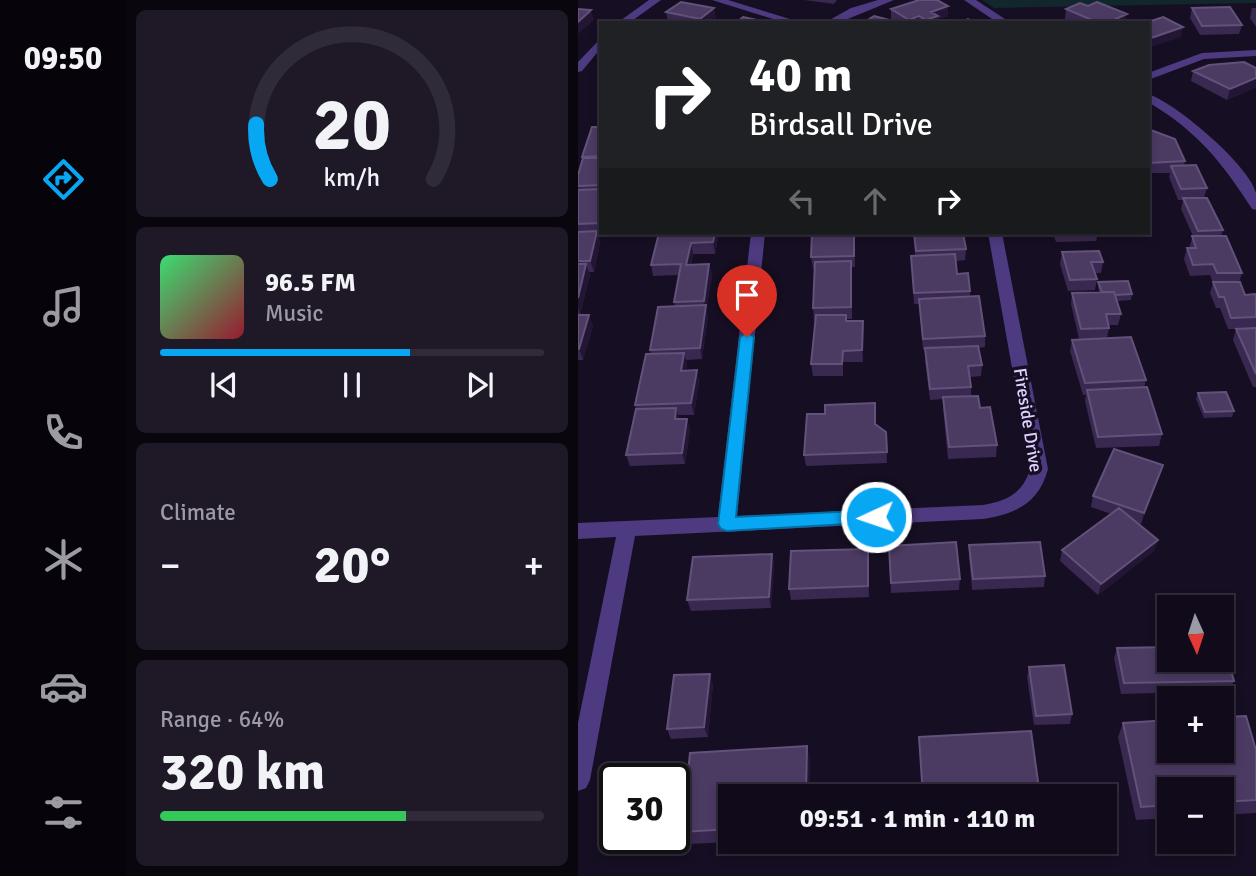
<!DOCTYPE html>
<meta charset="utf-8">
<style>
body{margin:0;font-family:Signika,sans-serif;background:#1e1827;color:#f1f3f6;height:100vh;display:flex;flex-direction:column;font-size:26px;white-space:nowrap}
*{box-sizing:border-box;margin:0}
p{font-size:23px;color:#9c9aa2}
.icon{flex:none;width:38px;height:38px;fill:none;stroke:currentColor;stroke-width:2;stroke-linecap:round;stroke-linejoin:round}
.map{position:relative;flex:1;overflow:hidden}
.drawer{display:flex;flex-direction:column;gap:10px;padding:10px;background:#09060e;width:452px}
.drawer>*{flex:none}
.hud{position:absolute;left:21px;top:21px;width:551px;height:214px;border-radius:0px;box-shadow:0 4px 10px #0003,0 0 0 2px #302b39;background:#202124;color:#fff;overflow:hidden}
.needle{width:46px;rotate:177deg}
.buttons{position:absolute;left:579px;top:595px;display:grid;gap:14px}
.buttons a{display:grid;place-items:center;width:77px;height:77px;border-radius:0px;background:#100a1a;box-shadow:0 4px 10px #0003,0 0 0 2px #302b39;font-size:35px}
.speed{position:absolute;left:21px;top:763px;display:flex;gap:14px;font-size:35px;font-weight:700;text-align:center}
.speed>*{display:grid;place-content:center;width:91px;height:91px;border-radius:50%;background:#100a1a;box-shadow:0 4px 10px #0003,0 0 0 2px #302b39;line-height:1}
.speed .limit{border:4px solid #111;border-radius:10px;background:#fff;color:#111}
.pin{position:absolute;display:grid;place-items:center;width:60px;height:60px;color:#fff;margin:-72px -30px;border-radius:50% 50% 50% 0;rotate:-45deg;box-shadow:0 0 7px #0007}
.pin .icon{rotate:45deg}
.me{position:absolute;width:77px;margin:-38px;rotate:267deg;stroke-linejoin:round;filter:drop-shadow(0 0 5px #0008)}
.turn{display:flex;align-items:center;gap:24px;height:147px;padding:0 35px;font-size:32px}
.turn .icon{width:91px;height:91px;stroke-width:2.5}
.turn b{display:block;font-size:49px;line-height:60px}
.lanes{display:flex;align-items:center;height:66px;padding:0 35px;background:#0003;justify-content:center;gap:35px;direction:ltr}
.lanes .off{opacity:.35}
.big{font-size:52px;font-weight:800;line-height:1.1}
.drawer .widget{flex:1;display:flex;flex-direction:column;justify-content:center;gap:10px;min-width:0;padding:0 24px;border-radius:10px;background:#1e1827}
.drawer .dial{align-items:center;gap:0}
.dial svg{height:182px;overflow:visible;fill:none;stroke:#302b39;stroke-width:7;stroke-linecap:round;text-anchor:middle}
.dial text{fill:#f1f3f6;stroke:none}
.song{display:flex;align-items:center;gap:21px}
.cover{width:84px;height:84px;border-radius:10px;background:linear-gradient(135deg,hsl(140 70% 55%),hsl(350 70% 35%))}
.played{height:7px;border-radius:4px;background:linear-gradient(90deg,#07a7f4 65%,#302b39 65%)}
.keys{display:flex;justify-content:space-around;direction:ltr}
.heat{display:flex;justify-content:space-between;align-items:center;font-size:38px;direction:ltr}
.charge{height:10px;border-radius:5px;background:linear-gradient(90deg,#34c759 64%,#302b39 0)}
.trip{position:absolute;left:140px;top:784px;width:399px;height:70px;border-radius:0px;background:#100a1a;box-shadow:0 4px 10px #0003,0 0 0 2px #302b39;font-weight:800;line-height:70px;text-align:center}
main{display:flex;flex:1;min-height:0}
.dock{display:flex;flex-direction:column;width:126px;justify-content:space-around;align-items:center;background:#06040a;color:#9c9aa2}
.dock .icon{width:49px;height:49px}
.dock .current{color:#07a7f4}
.dock b{font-size:32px;color:#f1f3f6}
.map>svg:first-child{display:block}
</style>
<main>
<nav class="dock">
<b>09:50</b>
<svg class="icon current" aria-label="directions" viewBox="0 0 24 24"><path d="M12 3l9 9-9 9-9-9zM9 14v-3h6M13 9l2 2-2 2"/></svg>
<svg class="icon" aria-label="music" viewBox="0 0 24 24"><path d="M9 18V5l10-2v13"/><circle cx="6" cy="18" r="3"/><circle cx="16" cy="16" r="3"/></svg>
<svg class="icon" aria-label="phone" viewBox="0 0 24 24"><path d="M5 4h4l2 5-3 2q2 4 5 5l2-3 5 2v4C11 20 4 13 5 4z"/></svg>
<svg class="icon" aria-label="climate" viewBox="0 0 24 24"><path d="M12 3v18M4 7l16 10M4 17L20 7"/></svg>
<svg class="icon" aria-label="car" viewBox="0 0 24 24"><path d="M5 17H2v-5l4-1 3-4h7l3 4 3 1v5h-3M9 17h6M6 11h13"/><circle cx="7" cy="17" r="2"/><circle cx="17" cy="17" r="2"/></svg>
<svg class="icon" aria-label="filters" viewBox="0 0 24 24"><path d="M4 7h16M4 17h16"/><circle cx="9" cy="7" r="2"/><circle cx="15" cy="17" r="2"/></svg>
</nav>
<section class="drawer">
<div class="widget dial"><svg viewBox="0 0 100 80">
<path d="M14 69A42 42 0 1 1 86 69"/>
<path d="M14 69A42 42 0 0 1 8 45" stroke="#07a7f4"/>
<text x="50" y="56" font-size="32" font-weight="700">20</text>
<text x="50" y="72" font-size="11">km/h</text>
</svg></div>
<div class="widget">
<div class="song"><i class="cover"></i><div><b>96.5 FM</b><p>Music</p></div></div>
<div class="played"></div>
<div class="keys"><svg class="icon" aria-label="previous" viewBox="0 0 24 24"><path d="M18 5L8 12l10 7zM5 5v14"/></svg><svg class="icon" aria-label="pause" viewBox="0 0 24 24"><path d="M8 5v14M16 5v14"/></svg><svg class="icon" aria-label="next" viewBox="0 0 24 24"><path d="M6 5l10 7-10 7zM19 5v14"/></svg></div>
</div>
<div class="widget"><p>Climate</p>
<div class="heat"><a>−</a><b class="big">20°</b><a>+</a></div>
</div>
<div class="widget"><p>Range · 64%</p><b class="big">320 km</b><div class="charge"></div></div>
</section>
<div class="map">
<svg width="679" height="876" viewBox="0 0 679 876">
<rect width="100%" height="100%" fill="#160e22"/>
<path fill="#11272c" d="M404 0H678L679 3 416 8Z"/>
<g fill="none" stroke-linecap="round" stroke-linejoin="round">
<path fill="#4d3a80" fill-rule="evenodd" d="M71 0H83L51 23H39Z
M134 0H150L225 23H208Z
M300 0H316L260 23H246L273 8Z
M386 0H398L433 23H420Z
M23 38V48L4 71 0 72V62Z
M679 50V56L626 59 570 80V73L624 53Z
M570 94C598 103 671 165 678 193 679 198 679 205 679 210L674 209C644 162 619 131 570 102Z
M173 233H187L159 516 405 505C429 501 445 493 452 469L410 233H424L470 469C461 503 438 514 405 519L57 536 12 780 8 788 0 791V723L38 537 0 539V523L140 517Z"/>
</g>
<path fill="#39284f" d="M226 0H259L256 4Z
M510 6 547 23H497L487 19 488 9Z
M614 8 664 25 661 34 622 35 612 18Z
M674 8H678V27L672 18Z
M313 9 370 16 360 19V23H285L318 22 313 19Z
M88 12 138 18 131 23H95L90 22Z
M678 68V87L649 100 613 81 615 71Z
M23 116V233H32L20 234 22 243 16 272H11L12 275 2 315H0V175L5 159 4 157 20 127Z
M570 129 607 161 606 166 629 188 626 198 645 230 643 236 664 273 661 282 667 295 678 298V387H675L655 340 658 329H650L642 308H638L632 293 635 283 632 275 612 276 606 259 609 248H611L615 236 603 209 605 200H600L591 177 592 173H570Z
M81 233H141L137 254H115L113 265 131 264 134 276 128 310 130 316 124 359 108 360 109 364 108 371 119 370 121 382 116 415H100L101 419H109L112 430 107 464 52 466 48 455 58 409 57 405 73 354 72 350 97 306 96 302 101 275 75 276 73 265Z
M231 233H276L277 267H274V319H268V321H285V362H265V376H235L233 364 238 320H236L235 308 236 268 235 269 233 257 234 234H231Z
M336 233 388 249 387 260 378 261 379 274 392 291V297L407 336V347L401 348 404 365 403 376 392 377 393 387V396L402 408 419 445 418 457 370 459 365 408V399L352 400 347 360V350H345L341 304H336L333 256H337Z
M475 233H520L518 241 478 242Z
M484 252 525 262 523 273H517L519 279 517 290 490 291 482 264Z
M520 282 554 294 553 300 539 301 543 314 540 325H531V328L529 338 568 380 566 388 584 434 581 446 518 448 507 401 508 395H505L492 351 494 340 501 339 493 304 494 293 521 292 520 287Z
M0 315 15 326 5 360H0Z
M620 393 656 411 654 417 626 418 618 399Z
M298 424 308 432 309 463 228 466 226 455Z
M581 476 563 524 558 523 580 540 576 551 520 595 482 561 484 550 533 514 513 507 515 496Z
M391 545 467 576 466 587 394 590 391 556Z
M311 546 382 579 381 590 313 593Z
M290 549 291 597 213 600 211 589Z
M194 554 196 565 193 608 113 611 109 600Z
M539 648 656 681 651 691 543 694 536 658Z
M451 667 494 714 492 724 456 725 449 677Z
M135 684 130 737 93 739 89 729Z
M545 723 678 750V813L644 815V789H592V818L558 820 540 737Z
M341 737 462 796H344Z
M229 746 232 760 231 796H152V842H155L110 844 104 832 112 753Z"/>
<path fill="#231635" d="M370 6V16L360 19V23H348V20L353 12Z
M136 8 138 18 131 23H123L122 19Z
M13 10 16 20 0 34V22Z
M549 14 547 23H529Z
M341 16V23H331V20Z
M605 27 603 37 570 48V39Z
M678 78V87L649 100 652 89Z
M19 231 22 243 16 272 12 261Z
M137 233H141L137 254 135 242Z
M113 243 115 254 110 276 108 265Z
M8 264 12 275 2 315 0 307V298Z
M131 264 134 276 128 310 130 316 124 359 122 348 127 308 126 301Z
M11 315 15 326 5 360 1 349Z
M285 321 286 332 285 362 284 350Z
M106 353 109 364 106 382 103 371Z
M119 370 121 382 116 415 113 403Z
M98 408 101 419H97Z
M109 419 112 430 107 464 104 453Z
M585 465 581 476 563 524 566 513Z
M580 540 576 551 520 595 523 584Z
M194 554 196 565 193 608 191 597Z
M132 674 135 684 130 737 126 727Z
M229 746 232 760 231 796H228Z"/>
<path fill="#4b3a62" stroke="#62517a" stroke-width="2" d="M341 0H359L370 6 353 12 360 16 348 20 341 16 331 20 313 9Z
M103 2 136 8 122 19 88 12Z
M519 2 549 14 529 23H521L488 9 502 3 510 6Z
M652 7 664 25 624 26 614 8Z
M0 9 13 10 0 22Z
M296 16 319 22 317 23H285Z
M165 17 193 23H158Z
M585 17 605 27 570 39V23H567Z
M390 19 397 23H381Z
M666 62 678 68V78L652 89 615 71 631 65Z
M14 127H23V156L4 157Z
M570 129 597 139 607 161 570 163Z
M5 158H23V185L0 186V175Z
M618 165 629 188 603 189 593 166Z
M23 189V223L0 224V190Z
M605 198H629L645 230 620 231Z
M19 231 12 261H0V232Z
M81 233H137L135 242 113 243 108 265 131 264 126 301 96 302 103 264 73 265Z
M234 233H276V256L233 257Z
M336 233H385L388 249 338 251Z
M614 236H648L664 273H639L635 264 615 265 609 248H618Z
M521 251 525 262H513L519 279 492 280 484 252Z
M377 254 379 274 390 273 392 291 336 293 333 256Z
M273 261V307L235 308 237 262Z
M0 264H8L0 298Z
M550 281 554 294 537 295 536 292H524L520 282Z
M635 282H662L667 295 677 294 678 298V317L653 318 646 297H641Z
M536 292 543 314H528L531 328 503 329 494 293Z
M401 296 407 336 345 339 341 299Z
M128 305 122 348 72 350 80 307Z
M0 315H11L1 349H0Z
M238 315H268V321H285L284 350 265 351 264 364H233Z
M678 328V374L658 329Z
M553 337 568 380 507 383 494 340Z
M400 346 404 365 390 366 393 387 352 389 347 348Z
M106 353 103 371 119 370 113 403 57 405 68 354Z
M569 387 584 434 520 437 509 390Z
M648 392 656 411 627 412 620 393Z
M400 396 402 408 412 407 419 445 371 447 365 397Z
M297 403V424L308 432 309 452 226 455 229 414H247V405Z
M98 408 97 419H109L104 453 48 455 58 409Z
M536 449 585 465 566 513 515 496Z
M541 508 580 540 523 584 484 550Z
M378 542 382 579 313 583 311 546Z
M462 542 467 576 395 579 391 545Z
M290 549V586L211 589 213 551Z
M194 554 191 597 109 600 115 557Z
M644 646H646L656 681 546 683 539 648 592 647V660H644Z
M486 665 494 714 458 716 451 667Z
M132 674 126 727 89 729 96 675Z
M668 716 678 750V800L644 802V789H592V805L563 807 545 723 592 720V751H644V717Z
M453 731 462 796H345L341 737Z
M229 746 228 796H152V829L104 832 112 753Z"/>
<path fill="#07a7f4" stroke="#056d9f" stroke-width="2" d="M169 332 176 337 158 517 298 510 304 512 306 517 304 522 149 531 143 529 140 524 162 337Z"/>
<g text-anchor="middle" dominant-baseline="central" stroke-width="7" stroke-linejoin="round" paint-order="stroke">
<g font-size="18" fill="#e0d0fe" stroke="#160e22">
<text transform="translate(450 420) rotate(81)">Fireside Drive</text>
</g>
</g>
</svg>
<div class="buttons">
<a><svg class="needle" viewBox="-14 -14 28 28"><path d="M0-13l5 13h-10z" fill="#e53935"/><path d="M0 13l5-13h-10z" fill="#9c9aa2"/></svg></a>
<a>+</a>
<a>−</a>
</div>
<div class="speed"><div class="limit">30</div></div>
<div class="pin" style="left:169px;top:337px;background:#d93025"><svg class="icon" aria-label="arrive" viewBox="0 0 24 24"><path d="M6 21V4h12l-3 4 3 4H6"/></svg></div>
<svg class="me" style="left:298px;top:517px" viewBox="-20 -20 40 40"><circle r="17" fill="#07a7f4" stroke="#fff" stroke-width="3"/><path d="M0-11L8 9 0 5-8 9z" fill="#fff"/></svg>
<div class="trip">09:51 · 1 min · 110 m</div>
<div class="hud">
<div class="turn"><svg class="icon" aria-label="right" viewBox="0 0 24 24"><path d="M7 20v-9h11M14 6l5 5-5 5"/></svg><div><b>40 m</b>Birdsall Drive</div></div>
<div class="lanes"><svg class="icon off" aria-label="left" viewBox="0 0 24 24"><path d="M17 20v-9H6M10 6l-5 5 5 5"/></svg><svg class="icon off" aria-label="ahead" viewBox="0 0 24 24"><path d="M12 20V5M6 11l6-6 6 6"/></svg><svg class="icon" aria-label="right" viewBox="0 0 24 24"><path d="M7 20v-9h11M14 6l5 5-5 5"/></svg></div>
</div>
</div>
</main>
